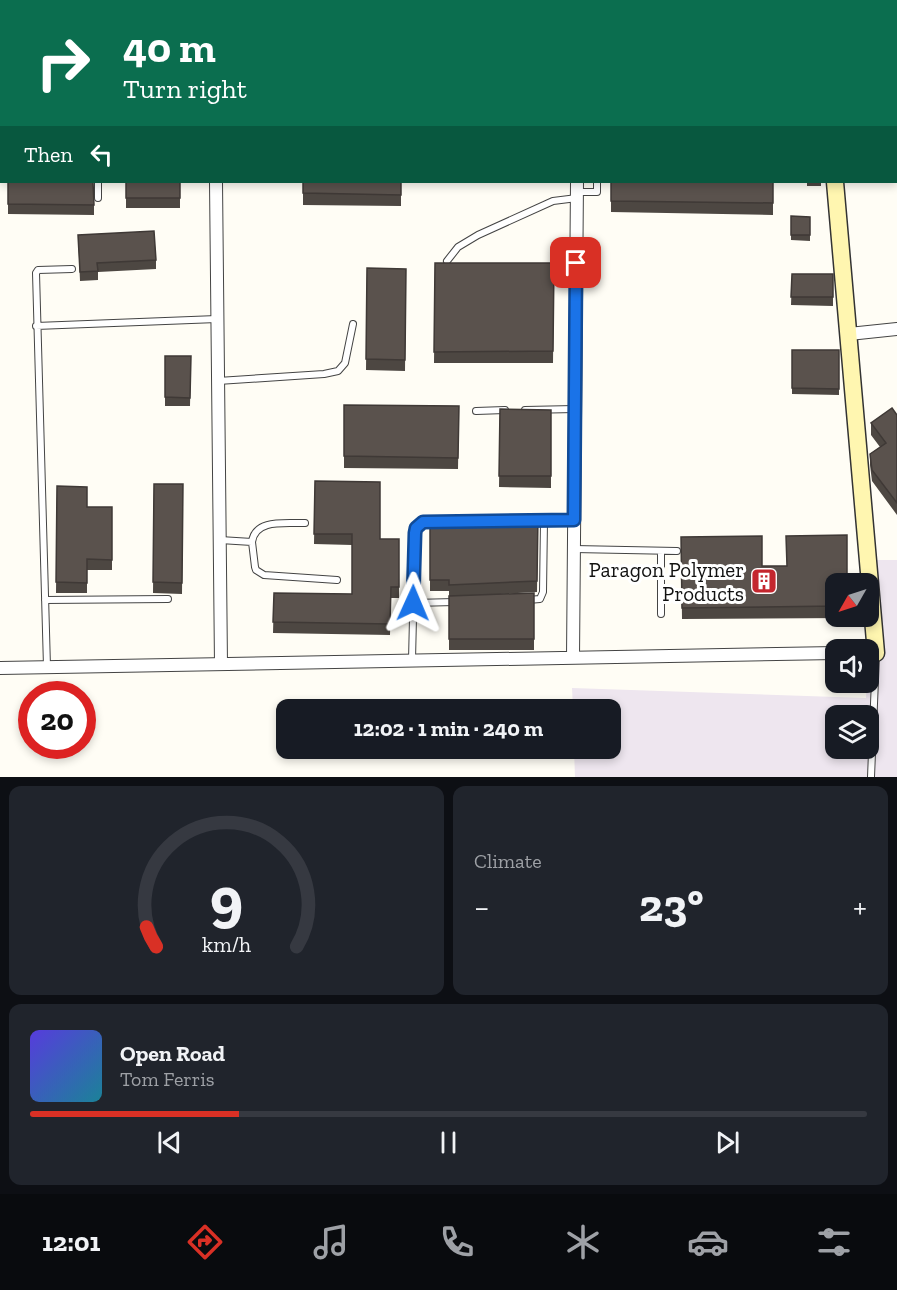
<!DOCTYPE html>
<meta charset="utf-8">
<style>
body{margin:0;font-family:"Zilla Slab",serif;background:#20242c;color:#f1f3f6;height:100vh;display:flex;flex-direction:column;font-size:22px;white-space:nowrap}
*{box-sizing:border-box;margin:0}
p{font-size:20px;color:#9ea1a6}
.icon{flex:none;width:33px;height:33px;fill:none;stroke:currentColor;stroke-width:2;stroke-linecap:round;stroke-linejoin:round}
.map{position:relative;height:777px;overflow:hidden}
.sheet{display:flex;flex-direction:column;gap:9px;padding:9px;background:#0d0f14;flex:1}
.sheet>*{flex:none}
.guide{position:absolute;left:0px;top:0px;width:897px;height:183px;box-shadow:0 3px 9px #0003;background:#0b6e4f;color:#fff;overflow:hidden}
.needle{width:39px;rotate:231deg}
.controls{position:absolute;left:825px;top:573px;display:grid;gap:12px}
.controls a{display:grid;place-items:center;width:54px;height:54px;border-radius:12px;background:#171b24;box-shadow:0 3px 9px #0003;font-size:30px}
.speed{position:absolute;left:18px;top:681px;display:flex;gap:12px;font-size:30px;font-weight:700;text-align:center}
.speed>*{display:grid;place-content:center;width:78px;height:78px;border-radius:50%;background:#171b24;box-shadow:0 3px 9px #0003;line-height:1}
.speed .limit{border:9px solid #d22;background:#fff;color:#111}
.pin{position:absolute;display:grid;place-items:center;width:51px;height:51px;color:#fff;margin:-26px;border-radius:12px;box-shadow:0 3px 9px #0006}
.me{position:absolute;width:66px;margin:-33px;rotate:1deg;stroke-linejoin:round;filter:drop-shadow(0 0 4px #0008)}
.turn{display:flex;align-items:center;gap:21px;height:126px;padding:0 24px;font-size:27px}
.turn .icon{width:78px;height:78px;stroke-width:2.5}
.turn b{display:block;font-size:42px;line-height:51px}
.then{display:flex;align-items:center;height:57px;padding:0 24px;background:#0003;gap:12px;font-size:22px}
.big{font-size:45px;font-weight:800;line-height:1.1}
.sheet .card{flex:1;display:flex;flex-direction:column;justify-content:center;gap:9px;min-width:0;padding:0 21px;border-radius:12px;background:#20242c}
.sheet .dial{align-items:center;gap:0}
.dial svg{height:156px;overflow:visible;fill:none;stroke:#363941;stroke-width:7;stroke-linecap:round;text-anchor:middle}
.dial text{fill:#f1f3f6;stroke:none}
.song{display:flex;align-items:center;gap:18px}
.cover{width:72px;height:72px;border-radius:9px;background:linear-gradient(135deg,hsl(250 70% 55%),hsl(190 70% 35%))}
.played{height:6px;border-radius:3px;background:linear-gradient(90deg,#d93025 25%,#363941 25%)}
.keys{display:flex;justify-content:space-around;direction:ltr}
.heat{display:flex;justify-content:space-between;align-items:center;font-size:33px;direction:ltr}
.sheet .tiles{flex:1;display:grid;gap:9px;grid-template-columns:1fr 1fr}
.card:last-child{grid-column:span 2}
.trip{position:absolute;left:276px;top:699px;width:345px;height:60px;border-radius:12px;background:#171b24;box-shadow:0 3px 9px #0003;font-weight:800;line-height:60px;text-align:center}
.tabs{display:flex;height:96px;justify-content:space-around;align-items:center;background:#090b0e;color:#9ea1a6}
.tabs .icon{width:42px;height:42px}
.tabs .active{color:#d93025}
.tabs b{font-size:27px;color:#f1f3f6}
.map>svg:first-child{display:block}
</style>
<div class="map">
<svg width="897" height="777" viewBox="0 0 897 777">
<rect width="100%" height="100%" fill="#fffdf5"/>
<path fill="#eee6ef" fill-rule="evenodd" d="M873 560H897V777H575L574 749 610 748V710L573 709 572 688 866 698ZM836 716H868V748H836Z"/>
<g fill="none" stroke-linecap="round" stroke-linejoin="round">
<defs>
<path id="lane" d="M0 104H2
M98 182V198
M577 192H597V182
M447 261 458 247 478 235 553 201 577 198
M36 326 217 319
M218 381 324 374 338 371 345 363 353 324
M525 410 575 409
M476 411 505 410
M530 521 574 520
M220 540 252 542C255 518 287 524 305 523
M252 542 255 567 256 570 264 575 337 580
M574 549 677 551
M661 551V614
M45 600 168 599
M528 600 540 599 543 592 544 521
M413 603 455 602
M412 660 415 533C418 521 426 522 436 522
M47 667 36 273 38 270 72 269
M871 777 876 655"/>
<path id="street" d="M0 26H2
M216 182 221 664
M849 334 897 329
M573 658 577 182
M0 668 836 653"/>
<path id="secondary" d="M820 0V2
M835 182 876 653"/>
</defs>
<use href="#lane" stroke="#444" stroke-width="8"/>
<use href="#street" stroke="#444" stroke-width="14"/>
<use href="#secondary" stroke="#333" stroke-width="19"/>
<use href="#lane" stroke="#fff" stroke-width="6"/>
<use href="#street" stroke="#fff" stroke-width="12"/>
<use href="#secondary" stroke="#fff6b0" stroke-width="16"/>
</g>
<path fill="#4d4742" d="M8 182 94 205V215L8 214Z
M126 182H180V208H126Z
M303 182H401V206L303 205Z
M611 182H773V215L611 212Z
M807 182H821V186H807Z
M791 216 810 217V241L791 240Z
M78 235 156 260V269L98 272V280L80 281Z
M435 263H554L553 363H434Z
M367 268 406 269 405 371 366 370Z
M792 274H833V306L791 305Z
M792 350H839V395L792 394Z
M165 356H191L190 406H165Z
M344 405 459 406 458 469 344 468Z
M500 409 551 410V488L499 487Z
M897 415V515L872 481 870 465V454L880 447 871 435V423Z
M315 481 380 539H399V598H391L390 635 273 633 274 593 352 594V545L314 544Z
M154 484H183L182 594 153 593Z
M57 486 87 507H112V570H87V593H56Z
M430 516 538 517 537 592 499 594 534 593V650H449V591H430Z
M681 537 762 566 836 584V616H848V618L682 619Z"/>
<path fill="#5a524d" stroke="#3f3936" stroke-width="1.5" d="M8 182H93L94 205 8 204Z
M126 182H180V198H126Z
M303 182H401V195L303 193Z
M611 182H773V203L611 201Z
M791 216 810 217V235H791Z
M154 231 156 260 97 263 98 271 80 272 78 235Z
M435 263H554L553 351 434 352Z
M367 268 406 269 405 360 366 359Z
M792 274H833V297H791Z
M792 350H839V389L792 388Z
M165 356H191L190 398 165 397Z
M344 405 459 406 458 458 344 456Z
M892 408 897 415V503L872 470 870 454 886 443 871 423Z
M500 409 551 410V476H499Z
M315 481 380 482V539H399V587H391L390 624 273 622 274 593 352 594V534H314Z
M154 484H183L182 583 153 582Z
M57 486 87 487V507H112V560L87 559V583L56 582Z
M430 516 538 517 537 581 449 585V580H430Z
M847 535V584H836V606L682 608 681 537 762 536V566H787L786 536Z
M534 593V639H449V596Z"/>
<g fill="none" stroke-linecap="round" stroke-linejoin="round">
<defs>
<path id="route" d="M413 603 415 533 416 528 423 522 574 520 576 263"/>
</defs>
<use href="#route" stroke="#114b97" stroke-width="15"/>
<use href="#route" stroke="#1a73e8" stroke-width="10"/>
</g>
<defs>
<symbol id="building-square" viewBox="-11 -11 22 22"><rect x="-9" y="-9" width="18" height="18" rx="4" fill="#c4262e" stroke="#fff"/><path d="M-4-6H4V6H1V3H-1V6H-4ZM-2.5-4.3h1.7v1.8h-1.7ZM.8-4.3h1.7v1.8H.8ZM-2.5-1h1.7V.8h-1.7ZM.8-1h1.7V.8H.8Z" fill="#fff"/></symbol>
</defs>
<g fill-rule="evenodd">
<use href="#building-square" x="749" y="566" width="30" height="30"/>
</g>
<g text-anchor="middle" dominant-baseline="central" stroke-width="6" stroke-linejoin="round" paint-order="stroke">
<g font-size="21" fill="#111" stroke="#fff" text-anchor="end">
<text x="744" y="569">Paragon Polymer<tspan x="744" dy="24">Products</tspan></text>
</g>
</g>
</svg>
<div class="controls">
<a><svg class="needle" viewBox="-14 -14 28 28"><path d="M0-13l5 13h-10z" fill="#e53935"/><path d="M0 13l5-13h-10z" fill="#9ea1a6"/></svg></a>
<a><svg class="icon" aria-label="sound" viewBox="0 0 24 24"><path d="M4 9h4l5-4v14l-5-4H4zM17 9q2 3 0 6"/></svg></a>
<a><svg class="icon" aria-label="layers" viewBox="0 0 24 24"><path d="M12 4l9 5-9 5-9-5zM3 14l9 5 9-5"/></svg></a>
</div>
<div class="speed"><div class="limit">20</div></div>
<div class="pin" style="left:576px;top:263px;background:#d93025"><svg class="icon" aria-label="arrive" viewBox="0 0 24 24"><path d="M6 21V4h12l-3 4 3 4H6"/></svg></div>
<svg class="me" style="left:413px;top:603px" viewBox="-20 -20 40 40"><path d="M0-17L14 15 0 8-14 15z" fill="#1a73e8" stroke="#fff" stroke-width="4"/></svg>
<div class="trip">12:02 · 1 min · 240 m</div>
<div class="guide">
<div class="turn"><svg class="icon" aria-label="right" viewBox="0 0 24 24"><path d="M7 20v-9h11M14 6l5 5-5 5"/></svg><div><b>40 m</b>Turn right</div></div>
<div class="then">Then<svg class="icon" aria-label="left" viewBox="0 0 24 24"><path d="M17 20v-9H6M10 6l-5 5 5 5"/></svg></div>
</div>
</div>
<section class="sheet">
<div class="tiles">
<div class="card dial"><svg viewBox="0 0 100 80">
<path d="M14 69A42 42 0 1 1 86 69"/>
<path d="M14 69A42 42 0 0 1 9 59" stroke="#d93025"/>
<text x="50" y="56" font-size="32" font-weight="700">9</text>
<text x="50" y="72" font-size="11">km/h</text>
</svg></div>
<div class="card"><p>Climate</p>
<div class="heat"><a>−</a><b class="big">23°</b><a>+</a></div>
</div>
<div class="card">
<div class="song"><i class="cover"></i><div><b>Open Road</b><p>Tom Ferris</p></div></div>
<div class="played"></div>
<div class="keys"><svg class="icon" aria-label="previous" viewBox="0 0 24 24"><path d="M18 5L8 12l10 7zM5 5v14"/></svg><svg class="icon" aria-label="pause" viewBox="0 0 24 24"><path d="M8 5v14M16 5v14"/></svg><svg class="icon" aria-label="next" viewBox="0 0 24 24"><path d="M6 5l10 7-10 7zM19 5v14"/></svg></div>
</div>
</div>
</section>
<nav class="tabs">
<b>12:01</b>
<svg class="icon active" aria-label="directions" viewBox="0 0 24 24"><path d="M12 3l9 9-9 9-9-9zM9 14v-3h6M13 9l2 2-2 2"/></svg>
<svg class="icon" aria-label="music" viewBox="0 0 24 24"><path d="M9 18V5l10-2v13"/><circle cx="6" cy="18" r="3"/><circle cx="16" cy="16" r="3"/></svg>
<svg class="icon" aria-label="phone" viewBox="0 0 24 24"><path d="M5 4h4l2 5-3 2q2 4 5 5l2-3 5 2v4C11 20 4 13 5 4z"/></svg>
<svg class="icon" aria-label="climate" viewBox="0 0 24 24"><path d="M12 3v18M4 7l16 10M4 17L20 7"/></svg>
<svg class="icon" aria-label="car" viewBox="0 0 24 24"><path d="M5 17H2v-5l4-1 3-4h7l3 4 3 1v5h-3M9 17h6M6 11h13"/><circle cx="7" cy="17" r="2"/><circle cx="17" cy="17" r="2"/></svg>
<svg class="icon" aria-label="filters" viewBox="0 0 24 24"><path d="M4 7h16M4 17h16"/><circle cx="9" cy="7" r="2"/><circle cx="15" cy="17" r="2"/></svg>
</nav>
